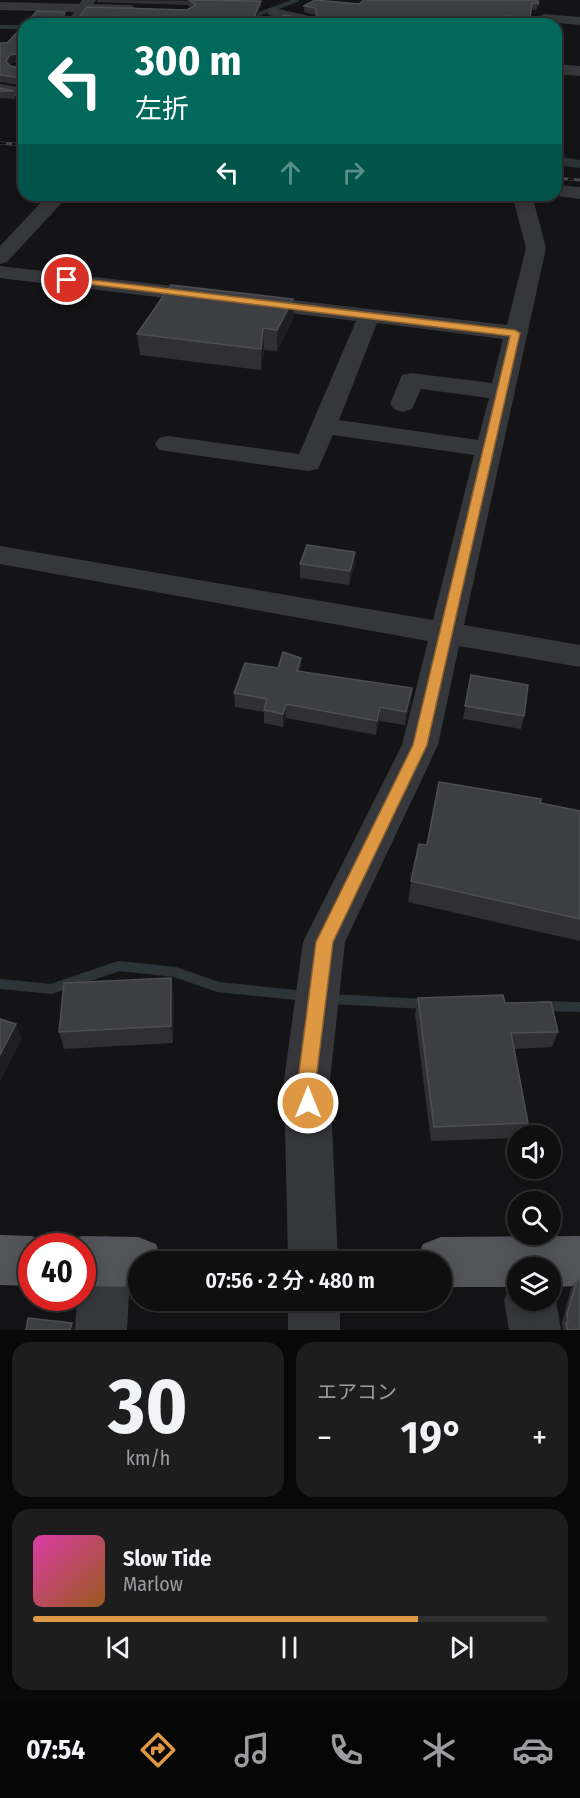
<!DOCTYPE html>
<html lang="ja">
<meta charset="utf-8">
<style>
body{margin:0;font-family:"Fira Sans Condensed","Noto Sans JP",sans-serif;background:#1d1d1e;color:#f1f3f6;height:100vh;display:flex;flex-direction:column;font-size:22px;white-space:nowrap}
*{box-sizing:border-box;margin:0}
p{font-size:20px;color:#9b9c9f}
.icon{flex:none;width:33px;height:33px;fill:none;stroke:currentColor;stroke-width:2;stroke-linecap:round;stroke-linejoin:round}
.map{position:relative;height:1330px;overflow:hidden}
.panel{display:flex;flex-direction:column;gap:12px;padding:12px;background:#080809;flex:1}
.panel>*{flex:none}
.guide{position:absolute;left:18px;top:18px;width:544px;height:183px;border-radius:18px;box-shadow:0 3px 15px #0003,0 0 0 2px #2f2f30;background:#00695c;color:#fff;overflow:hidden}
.buttons{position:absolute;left:507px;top:1125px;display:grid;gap:12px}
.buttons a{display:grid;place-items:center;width:54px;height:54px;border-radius:50%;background:#0f0f10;box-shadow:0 3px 15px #0003,0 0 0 2px #2f2f30;font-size:30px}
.speed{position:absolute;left:18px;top:1233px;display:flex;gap:12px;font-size:30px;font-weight:700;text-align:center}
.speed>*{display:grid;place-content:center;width:78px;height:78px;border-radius:50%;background:#0f0f10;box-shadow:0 3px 15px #0003,0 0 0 2px #2f2f30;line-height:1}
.speed .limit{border:9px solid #d22;background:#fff;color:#111}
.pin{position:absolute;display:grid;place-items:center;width:51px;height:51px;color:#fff;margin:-26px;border:3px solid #fff;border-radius:50%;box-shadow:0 2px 6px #0007}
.me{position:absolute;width:66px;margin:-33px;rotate:0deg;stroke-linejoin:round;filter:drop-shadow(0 0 4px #0008)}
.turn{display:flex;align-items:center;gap:21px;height:126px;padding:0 18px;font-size:27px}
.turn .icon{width:78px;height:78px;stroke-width:2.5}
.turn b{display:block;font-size:42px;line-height:51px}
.lanes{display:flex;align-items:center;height:57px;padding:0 18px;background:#0003;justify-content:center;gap:30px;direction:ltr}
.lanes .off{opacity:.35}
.big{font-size:45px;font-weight:600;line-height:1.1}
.panel .tile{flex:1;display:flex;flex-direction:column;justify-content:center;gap:9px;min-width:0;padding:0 21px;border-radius:18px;background:#1d1d1e}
.panel .dial{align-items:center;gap:0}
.dial b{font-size:78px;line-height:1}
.song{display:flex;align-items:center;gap:18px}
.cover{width:72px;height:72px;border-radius:9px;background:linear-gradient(135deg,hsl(320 70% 55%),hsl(30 70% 35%))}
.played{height:6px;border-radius:3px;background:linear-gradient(90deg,#de9844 75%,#2f2f30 75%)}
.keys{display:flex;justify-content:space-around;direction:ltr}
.heat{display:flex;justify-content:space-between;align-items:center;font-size:33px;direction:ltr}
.panel .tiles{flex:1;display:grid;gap:12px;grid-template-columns:1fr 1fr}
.tile:last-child{grid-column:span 2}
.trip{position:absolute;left:128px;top:1251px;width:324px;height:60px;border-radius:30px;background:#0f0f10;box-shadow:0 3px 15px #0003,0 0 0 2px #2f2f30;font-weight:600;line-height:60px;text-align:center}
.tabs{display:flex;height:96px;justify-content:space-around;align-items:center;background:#060606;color:#9b9c9f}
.tabs .icon{width:42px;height:42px}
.tabs .current{color:#de9844}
.tabs b{font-size:27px;color:#f1f3f6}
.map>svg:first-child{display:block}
</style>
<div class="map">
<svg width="580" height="1330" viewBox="0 0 580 1330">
<rect width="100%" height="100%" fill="#141416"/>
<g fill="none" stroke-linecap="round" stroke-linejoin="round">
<path stroke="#2c3438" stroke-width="4" d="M248 18 297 0
M0 27H24"/>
<path stroke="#2c3438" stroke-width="10" d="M0 984 51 989 119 966 175 972 218 987 306 996
M330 999 426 1004
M543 1006 580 1007"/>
<path fill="#2c3438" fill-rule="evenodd" d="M556 156 580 160V168L556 165Z"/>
<path fill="#36373a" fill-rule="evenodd" d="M82 0H96L93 4 131 5 138 9 131 13 87 12 79 24H65L74 12 0 10V2L79 4Z
M274 8 314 17 316 24H302L269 15 267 12 269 9Z
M544 14 580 17V25L539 21 537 18Z
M556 64 580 66V76L556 74Z
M0 84 24 88V98L0 94Z
M556 185 580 187V199L549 195H556Z
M48 195H69L7 262 0 264V246Z
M512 195H532L546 248 464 625 580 645V667L459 646 438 745 345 942 330 1080 338 1262H288L284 1080 303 942 402 745 428 641 0 564V546L433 620 474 455 333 435 318 469 308 471 159 450 155 444 159 438 168 436 299 454 356 321 0 278V266L507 325 526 248ZM377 323 503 339 492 383 411 373 402 375 390 404 394 409 403 412 412 409 421 389 489 398 478 440 339 420Z
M106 1236 124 1243 131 1261 127 1330H75L77 1298H82V1257L88 1243Z
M518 1279V1300H550V1287L556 1300 561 1330H509L504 1300 512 1282Z
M288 1300H340V1330H288Z"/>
<path fill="#525459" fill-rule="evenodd" d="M0 1235 32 1236 50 1243 51 1246H32V1286L0 1285Z
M82 1236 138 1237 156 1244 163 1262H138V1287L82 1286V1246H63L64 1243Z
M580 1236V1286L550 1287V1268H518V1287H441V1262H416L423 1244 441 1237Z"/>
<defs>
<path id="rail" d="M0 143 24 145
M556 178 580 180"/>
</defs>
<use href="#rail" stroke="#494b4f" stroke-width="3"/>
<use href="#rail" stroke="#0f0f10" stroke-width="2" stroke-dasharray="6" stroke-linecap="butt"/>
</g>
<path fill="#303033" d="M97 0 261 1V7L25 24 66 19H78L187 10 191 8 187 5 97 2Z
M364 0H540L539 6H537V10H531L529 24 302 19H316L314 15 304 12V6L359 4Z
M24 25V61L12 63 10 65 22 68 24 66V86L0 82V45L7 43Z
M0 88 14 91 15 99 0 98Z
M293 320 277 351 264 350 261 370 140 355 137 334Z
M355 552V565L349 585 300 578V564Z
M301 672 412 688 411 701 405 725 379 721 376 735 286 718 283 727 264 723V712L235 707 234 693Z
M471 675 524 716 521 729 463 719Z
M540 803 580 811V941L408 902 411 881Z
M174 995 173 1043 64 1049 59 1032Z
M418 998 505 1003 558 1032 552 1047 514 1049 528 1123 524 1136H518V1138L431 1141 415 1014Z
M577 1280 580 1330H562L563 1329 562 1323 571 1289Z"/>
<path fill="#1f1f21" d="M261 1V7L254 24H251Z
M22 53 24 61 12 63 7 68 6 61 10 55Z
M293 299V320L277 351V330Z
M263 328 264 350 261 370V349Z
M355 552V565L349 585 350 571Z
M301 658V671L297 685V671Z
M412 688 411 701 405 725 406 712Z
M286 704V718L283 727V714Z
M380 707 379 721 376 735 377 721Z
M171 978 174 995 173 1043 171 1026Z
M16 1024 22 1039 0 1082V1055Z
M72 1323 75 1330H70Z"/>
<path fill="#3d3e41" stroke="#4d4f53" stroke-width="1.5" d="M189 0 261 1 251 24H25L37 11 65 12 63 19H78L87 7 187 10 196 5Z
M315 0 359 4 364 0H537L538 3H532L530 18 506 16 503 24H267L285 15 302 19 318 18 315 8 304 6Z
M24 25V55L22 53 10 55 6 61 10 66 22 68 24 66V79L23 78 0 75V45L1 43H7Z
M0 88 14 91H0Z
M171 285 293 299 277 330 263 328 261 349 137 334Z
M307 545 355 552 350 571 300 564Z
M283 652 301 658 297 671 412 688 406 712 380 707 377 721 286 704 283 714 264 710 267 699 234 693 245 663 278 668Z
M471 675 528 685 524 716 465 706Z
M439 782 541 799 540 803 580 811V919L411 881 419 844 427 845Z
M171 978V1026L59 1032 64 983Z
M503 995 505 1003 551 1002 558 1032 511 1033 528 1123 434 1127 418 998Z
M0 1019 16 1024 0 1055Z
M577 1280H580V1330H567L566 1324 568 1321 567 1314Z
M28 1318 72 1323 70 1330H26Z"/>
<path fill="#de9844" stroke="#90632c" stroke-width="1.5" d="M67 277 515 330 520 333 427 745 333 942 316 1080 317 1103 315 1110 308 1112 301 1110 298 1103V1080L316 942 413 745 510 336 63 281 62 280Z"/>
</svg>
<div class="buttons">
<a><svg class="icon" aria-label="sound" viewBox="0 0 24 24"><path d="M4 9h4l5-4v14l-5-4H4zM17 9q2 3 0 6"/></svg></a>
<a><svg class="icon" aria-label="search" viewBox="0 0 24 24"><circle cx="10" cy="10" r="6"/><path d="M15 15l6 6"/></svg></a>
<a><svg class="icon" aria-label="layers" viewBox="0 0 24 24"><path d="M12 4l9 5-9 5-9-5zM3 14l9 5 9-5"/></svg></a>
</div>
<div class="speed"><div class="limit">40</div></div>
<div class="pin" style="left:67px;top:280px;background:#d93025"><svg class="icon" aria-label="arrive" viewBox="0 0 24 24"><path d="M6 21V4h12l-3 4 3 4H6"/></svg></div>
<svg class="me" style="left:308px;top:1103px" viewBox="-20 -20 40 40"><circle r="17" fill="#de9844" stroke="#fff" stroke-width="3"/><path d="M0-11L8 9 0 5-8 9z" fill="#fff"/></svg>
<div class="trip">07:56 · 2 分 · 480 m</div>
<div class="guide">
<div class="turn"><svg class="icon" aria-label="left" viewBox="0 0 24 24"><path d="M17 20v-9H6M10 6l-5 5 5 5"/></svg><div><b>300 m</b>左折</div></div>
<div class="lanes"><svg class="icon" aria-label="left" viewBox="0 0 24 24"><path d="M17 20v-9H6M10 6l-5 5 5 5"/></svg><svg class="icon off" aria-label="ahead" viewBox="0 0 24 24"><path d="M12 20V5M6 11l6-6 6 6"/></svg><svg class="icon off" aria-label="right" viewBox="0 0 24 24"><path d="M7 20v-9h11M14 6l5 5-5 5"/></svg></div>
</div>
</div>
<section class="panel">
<div class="tiles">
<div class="tile dial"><b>30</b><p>km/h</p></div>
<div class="tile"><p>エアコン</p>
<div class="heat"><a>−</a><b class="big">19°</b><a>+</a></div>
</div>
<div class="tile">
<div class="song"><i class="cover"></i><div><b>Slow Tide</b><p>Marlow</p></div></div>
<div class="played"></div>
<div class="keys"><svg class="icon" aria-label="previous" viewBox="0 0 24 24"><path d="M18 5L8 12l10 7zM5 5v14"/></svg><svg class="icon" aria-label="pause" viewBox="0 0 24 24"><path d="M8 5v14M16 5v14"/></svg><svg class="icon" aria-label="next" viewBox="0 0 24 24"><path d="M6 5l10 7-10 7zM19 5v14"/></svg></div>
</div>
</div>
</section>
<nav class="tabs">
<b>07:54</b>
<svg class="icon current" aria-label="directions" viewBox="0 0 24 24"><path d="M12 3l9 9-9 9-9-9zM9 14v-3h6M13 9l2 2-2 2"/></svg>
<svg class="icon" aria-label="music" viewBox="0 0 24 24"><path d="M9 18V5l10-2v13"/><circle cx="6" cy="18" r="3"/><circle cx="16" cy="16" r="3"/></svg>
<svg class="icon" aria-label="phone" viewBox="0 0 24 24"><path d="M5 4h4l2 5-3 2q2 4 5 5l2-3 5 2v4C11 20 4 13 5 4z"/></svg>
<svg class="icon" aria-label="climate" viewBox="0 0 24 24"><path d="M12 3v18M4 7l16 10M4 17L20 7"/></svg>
<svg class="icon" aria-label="car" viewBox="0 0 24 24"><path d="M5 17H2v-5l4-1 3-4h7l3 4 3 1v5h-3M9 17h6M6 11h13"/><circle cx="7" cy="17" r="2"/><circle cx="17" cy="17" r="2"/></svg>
</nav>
